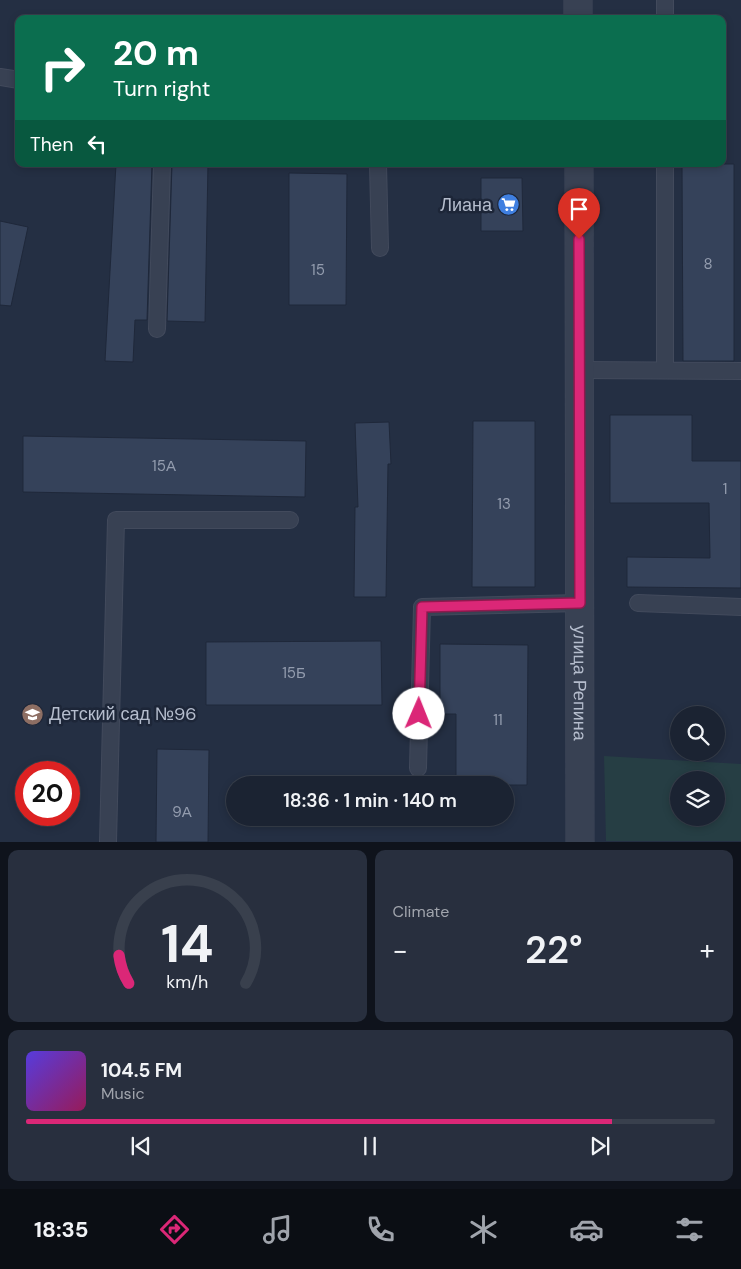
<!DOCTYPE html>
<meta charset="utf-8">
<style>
body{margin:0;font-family:"DM Sans",sans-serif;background:#282f3e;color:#f1f3f6;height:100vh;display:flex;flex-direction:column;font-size:19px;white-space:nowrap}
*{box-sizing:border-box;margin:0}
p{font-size:16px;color:#a0a4ac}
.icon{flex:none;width:28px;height:28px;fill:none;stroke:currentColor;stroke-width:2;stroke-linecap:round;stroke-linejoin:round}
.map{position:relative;height:842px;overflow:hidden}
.sheet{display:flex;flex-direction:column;gap:8px;padding:8px;background:#0f131c;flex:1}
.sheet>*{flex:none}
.banner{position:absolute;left:15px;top:15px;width:711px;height:152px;border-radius:10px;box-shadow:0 2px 8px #0003,0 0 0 1px #39404d;background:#0b6e4f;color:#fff;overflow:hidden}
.fabs{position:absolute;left:670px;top:706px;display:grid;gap:10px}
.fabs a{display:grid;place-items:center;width:55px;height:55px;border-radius:50%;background:#1b2332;box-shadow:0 2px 8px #0003,0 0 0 1px #39404d;font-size:25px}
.speed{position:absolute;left:15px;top:761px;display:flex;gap:10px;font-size:25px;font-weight:700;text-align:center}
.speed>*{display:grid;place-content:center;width:65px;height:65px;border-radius:50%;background:#1b2332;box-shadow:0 2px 8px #0003,0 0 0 1px #39404d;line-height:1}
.speed .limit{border:8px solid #d22;background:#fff;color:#111}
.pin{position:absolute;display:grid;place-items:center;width:42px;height:42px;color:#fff;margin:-51px -21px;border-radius:50% 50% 50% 0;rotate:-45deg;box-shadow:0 0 5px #0007}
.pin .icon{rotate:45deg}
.me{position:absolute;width:55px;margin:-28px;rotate:1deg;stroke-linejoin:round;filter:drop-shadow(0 0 4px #0008)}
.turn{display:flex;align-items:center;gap:18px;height:105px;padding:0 15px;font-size:22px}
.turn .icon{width:65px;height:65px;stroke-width:2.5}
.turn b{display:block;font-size:35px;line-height:42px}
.then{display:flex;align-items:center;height:48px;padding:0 15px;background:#0003;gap:10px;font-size:19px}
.big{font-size:38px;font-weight:600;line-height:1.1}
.sheet .card{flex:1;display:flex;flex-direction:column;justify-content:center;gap:8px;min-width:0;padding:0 18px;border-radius:10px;background:#282f3e}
.sheet .dial{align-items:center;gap:0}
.dial svg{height:130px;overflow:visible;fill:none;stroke:#39404d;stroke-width:7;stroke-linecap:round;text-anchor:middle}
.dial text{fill:#f1f3f6;stroke:none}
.song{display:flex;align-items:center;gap:15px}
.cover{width:60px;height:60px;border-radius:8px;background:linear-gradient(135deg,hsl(250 70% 55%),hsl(330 70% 35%))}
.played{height:5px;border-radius:2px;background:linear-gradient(90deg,#db2777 85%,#39404d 85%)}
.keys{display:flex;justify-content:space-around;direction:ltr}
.heat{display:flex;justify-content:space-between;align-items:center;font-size:28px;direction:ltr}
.sheet .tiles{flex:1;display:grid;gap:8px;grid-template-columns:1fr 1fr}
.card:last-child{grid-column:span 2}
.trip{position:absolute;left:226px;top:776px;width:288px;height:50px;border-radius:25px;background:#1b2332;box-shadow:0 2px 8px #0003,0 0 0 1px #39404d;font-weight:600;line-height:50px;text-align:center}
.tabs{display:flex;height:80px;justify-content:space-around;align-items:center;background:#0b0e14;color:#a0a4ac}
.tabs .icon{width:35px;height:35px}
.tabs .active{color:#db2777}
.tabs b{font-size:22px;color:#f1f3f6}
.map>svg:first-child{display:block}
</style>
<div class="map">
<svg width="741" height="842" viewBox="0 0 741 842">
<rect width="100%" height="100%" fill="#242f43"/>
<path fill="#263e44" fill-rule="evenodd" d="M604 756 741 764V841H606ZM679 780H716V818H679Z"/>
<path fill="#35425a" stroke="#1f283a" d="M116 164H152L147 320H135L133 362 105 361Z
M172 164H208L205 322 167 321Z
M682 164H734V361H683Z
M289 173 347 174 346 305H289Z
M481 178H522L523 231H481Z
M0 221 28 227 11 306 0 305Z
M610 415H692V461H741V588L627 587V557L710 558 709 503H610Z
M473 421H535V587H472Z
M389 422 391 464H388L386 597H354L355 507H358L355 423Z
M23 436 306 441 305 497 23 492Z
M381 641 382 705H206V642Z
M440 644 528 645 527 785H456V714H440Z
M157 749 209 750 208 842H156Z"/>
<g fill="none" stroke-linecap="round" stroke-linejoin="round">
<defs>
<path id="service" d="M665 0V19
M0 77 19 80
M378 164 380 248
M665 164V370
M157 329 162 164
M579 370 741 371
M638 603 741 607
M418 768 422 607 580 603
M108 842 116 520H290"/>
<g id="minor">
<path d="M578 0V19"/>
<path id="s1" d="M579 164 580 842"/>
</g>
</defs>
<use href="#service" stroke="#424a5c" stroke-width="18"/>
<use href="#minor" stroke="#424a5c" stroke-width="29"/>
<use href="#service" stroke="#384153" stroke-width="16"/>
<use href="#minor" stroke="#384153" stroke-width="28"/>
</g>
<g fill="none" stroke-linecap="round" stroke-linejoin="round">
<defs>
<path id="route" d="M419 714 422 607 580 603 579 239"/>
</defs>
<use href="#route" stroke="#8e194d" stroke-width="12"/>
<use href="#route" stroke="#db2777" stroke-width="9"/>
</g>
<defs>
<symbol id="supermarket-disc" viewBox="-11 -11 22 22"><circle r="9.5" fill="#3f7fe0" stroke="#1d2638"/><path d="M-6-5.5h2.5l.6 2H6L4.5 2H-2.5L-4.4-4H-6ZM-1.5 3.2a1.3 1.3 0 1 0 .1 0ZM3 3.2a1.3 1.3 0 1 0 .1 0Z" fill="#fff"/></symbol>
<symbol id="school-disc" viewBox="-11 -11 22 22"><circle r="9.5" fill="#8d6e63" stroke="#1d2638"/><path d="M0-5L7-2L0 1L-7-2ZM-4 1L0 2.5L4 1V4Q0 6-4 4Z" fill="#fff"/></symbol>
</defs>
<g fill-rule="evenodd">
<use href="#supermarket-disc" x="496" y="192" width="25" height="25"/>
<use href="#school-disc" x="20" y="702" width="25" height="25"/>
</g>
<g text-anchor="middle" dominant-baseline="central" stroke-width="5" stroke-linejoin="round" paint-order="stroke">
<g font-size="15" fill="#939cae">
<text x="708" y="264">8</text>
<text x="318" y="270">15</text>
<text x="164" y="466">15А</text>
<text x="725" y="489">1</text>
<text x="504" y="504">13</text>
<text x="294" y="673">15Б</text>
<text x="498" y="720">11</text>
<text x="182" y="812">9А</text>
</g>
<g font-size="18" fill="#b5bdcd" stroke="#1d2638" text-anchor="end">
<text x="492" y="205">Лиана</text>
<text x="49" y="714" text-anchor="start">Детский сад №96</text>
</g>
<g font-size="18" fill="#b5bdcd" stroke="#1d2638">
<text stroke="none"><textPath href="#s1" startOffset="519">улица Репина</textPath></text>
</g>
</g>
</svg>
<div class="fabs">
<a><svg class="icon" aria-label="search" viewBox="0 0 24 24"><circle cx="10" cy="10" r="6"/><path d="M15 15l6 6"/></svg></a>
<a><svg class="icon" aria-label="layers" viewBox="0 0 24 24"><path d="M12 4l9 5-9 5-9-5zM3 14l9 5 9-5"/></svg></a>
</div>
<div class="speed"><div class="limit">20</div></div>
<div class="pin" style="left:579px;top:239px;background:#d93025"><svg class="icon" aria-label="arrive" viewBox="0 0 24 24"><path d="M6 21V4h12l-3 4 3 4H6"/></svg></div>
<svg class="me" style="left:419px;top:714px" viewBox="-20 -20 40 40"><circle r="19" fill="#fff"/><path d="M0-13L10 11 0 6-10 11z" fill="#db2777"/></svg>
<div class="trip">18:36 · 1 min · 140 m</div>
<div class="banner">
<div class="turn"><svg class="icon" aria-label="right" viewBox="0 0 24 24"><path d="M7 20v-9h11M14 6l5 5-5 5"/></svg><div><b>20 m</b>Turn right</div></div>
<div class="then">Then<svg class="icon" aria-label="left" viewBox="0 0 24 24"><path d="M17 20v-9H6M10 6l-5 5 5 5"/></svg></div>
</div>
</div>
<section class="sheet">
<div class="tiles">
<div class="card dial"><svg viewBox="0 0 100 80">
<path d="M14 69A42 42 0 1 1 86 69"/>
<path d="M14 69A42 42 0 0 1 8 52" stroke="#db2777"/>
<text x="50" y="56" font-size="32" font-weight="700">14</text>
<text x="50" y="72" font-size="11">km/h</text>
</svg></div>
<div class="card"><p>Climate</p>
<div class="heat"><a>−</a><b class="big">22°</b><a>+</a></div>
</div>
<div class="card">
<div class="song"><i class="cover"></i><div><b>104.5 FM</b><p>Music</p></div></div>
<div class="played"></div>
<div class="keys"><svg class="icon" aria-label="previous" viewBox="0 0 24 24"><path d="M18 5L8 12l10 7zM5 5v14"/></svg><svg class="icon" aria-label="pause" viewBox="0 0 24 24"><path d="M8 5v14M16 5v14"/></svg><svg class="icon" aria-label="next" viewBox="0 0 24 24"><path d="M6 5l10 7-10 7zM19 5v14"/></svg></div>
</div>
</div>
</section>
<nav class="tabs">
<b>18:35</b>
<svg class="icon active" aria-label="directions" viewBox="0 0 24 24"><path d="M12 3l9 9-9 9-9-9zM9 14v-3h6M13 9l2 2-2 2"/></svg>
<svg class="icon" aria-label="music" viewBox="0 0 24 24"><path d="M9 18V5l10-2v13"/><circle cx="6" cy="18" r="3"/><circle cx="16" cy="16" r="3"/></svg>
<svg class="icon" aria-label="phone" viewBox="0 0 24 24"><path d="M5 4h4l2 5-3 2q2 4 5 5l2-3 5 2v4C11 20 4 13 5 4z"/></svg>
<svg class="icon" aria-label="climate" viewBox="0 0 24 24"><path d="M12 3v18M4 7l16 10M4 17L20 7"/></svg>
<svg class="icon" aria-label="car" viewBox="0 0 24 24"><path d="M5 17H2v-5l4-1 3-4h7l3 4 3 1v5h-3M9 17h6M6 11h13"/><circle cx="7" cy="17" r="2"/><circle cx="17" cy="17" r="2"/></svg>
<svg class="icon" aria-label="filters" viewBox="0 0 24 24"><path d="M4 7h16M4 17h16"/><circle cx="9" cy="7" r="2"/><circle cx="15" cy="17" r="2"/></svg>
</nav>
